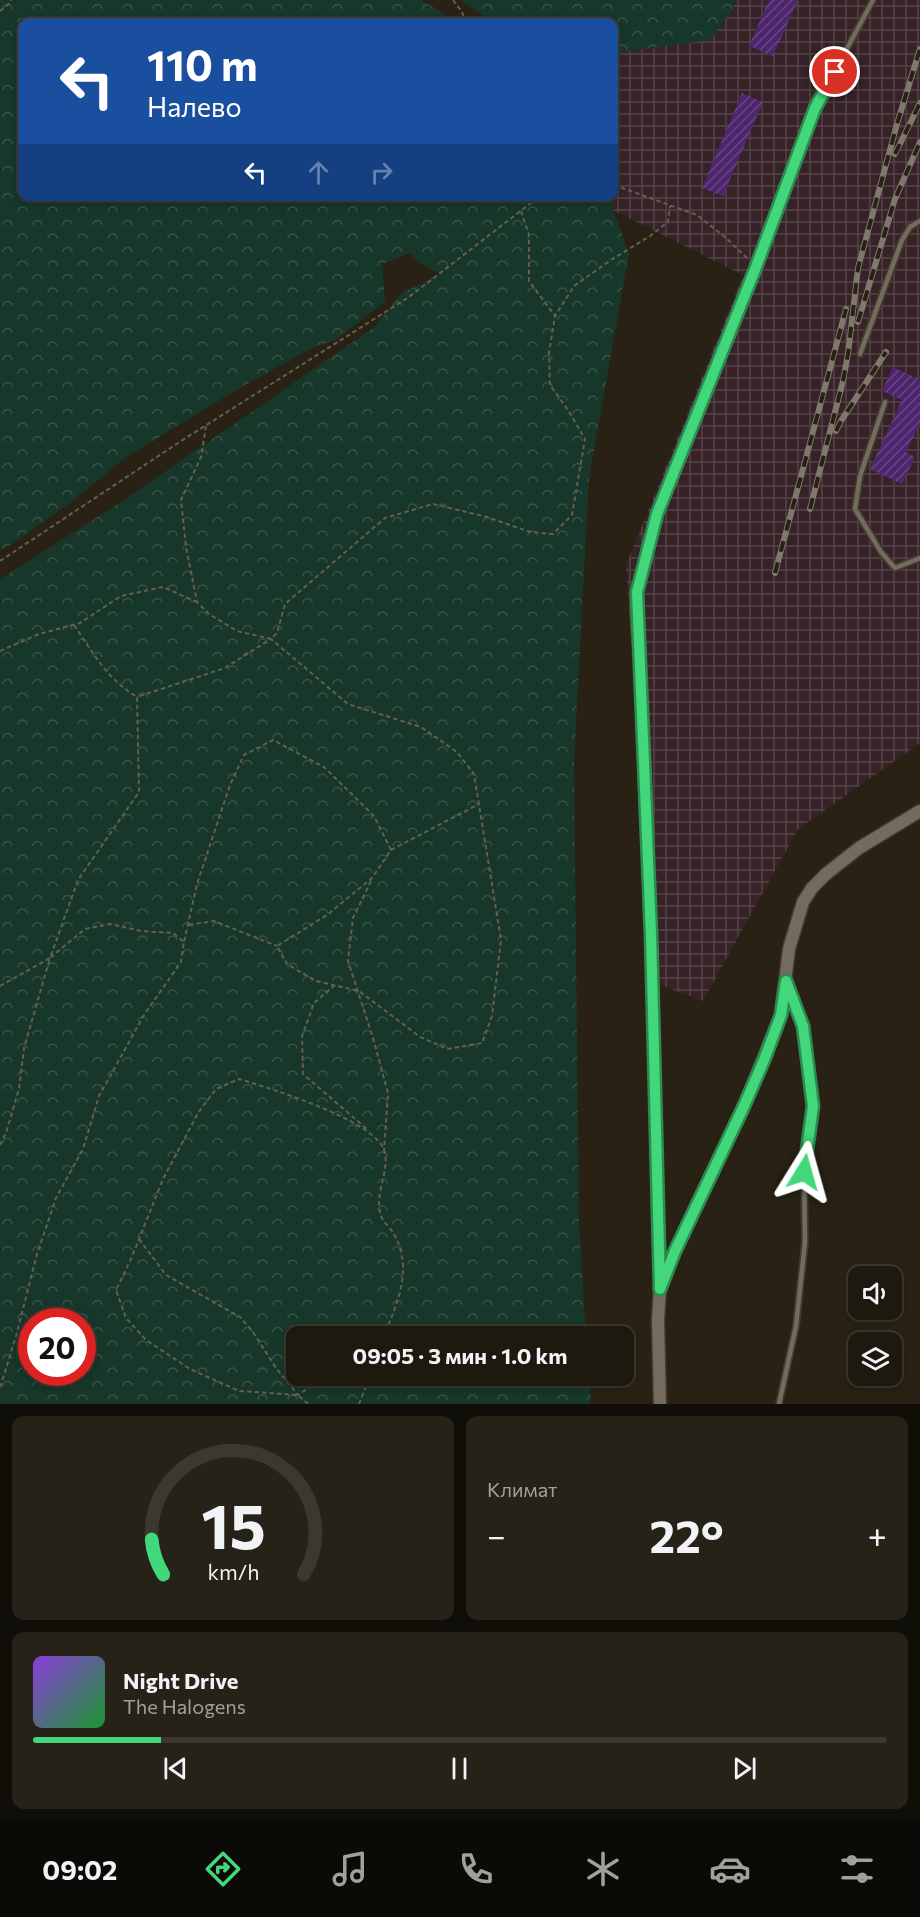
<!DOCTYPE html>
<html lang="ru">
<meta charset="utf-8">
<style>
body{margin:0;font-family:Commissioner,sans-serif;background:#262218;color:#f1f3f6;height:100vh;display:flex;flex-direction:column;font-size:22px;white-space:nowrap}
*{box-sizing:border-box;margin:0}
p{font-size:20px;color:#a1a09e}
.icon{flex:none;width:33px;height:33px;fill:none;stroke:currentColor;stroke-width:2;stroke-linecap:round;stroke-linejoin:round}
.map{position:relative;height:1404px;overflow:hidden}
.drawer{display:flex;flex-direction:column;gap:12px;padding:12px;background:#100e08;flex:1}
.drawer>*{flex:none}
.guide{position:absolute;left:18px;top:18px;width:600px;height:183px;border-radius:12px;box-shadow:0 3px 9px #0003,0 0 0 2px #3c382f;background:#1a4fa0;color:#fff;overflow:hidden}
.tools{position:absolute;left:848px;top:1266px;display:grid;gap:12px}
.tools a{display:grid;place-items:center;width:54px;height:54px;border-radius:12px;background:#1e190f;box-shadow:0 3px 9px #0003,0 0 0 2px #3c382f;font-size:30px}
.speed{position:absolute;left:18px;top:1308px;display:flex;gap:12px;font-size:30px;font-weight:700;text-align:center}
.speed>*{display:grid;place-content:center;width:78px;height:78px;border-radius:50%;background:#1e190f;box-shadow:0 3px 9px #0003,0 0 0 2px #3c382f;line-height:1}
.speed .limit{border:9px solid #d22;background:#fff;color:#111}
.pin{position:absolute;display:grid;place-items:center;width:51px;height:51px;color:#fff;margin:-26px;border:3px solid #fff;border-radius:50%;box-shadow:0 2px 6px #0007}
.me{position:absolute;width:66px;margin:-33px;rotate:8deg;stroke-linejoin:round;filter:drop-shadow(0 0 4px #0008)}
.turn{display:flex;align-items:center;gap:21px;height:126px;padding:0 30px;font-size:27px}
.turn .icon{width:78px;height:78px;stroke-width:2.5}
.turn b{display:block;font-size:42px;line-height:51px}
.lanes{display:flex;align-items:center;height:57px;padding:0 30px;background:#0003;justify-content:center;gap:30px;direction:ltr}
.lanes .off{opacity:.35}
.big{font-size:45px;font-weight:700;line-height:1.1}
.drawer .card{flex:1;display:flex;flex-direction:column;justify-content:center;gap:9px;min-width:0;padding:0 21px;border-radius:12px;background:#262218}
.drawer .dial{align-items:center;gap:0}
.dial svg{height:156px;overflow:visible;fill:none;stroke:#3c382f;stroke-width:7;stroke-linecap:round;text-anchor:middle}
.dial text{fill:#f1f3f6;stroke:none}
.song{display:flex;align-items:center;gap:18px}
.cover{width:72px;height:72px;border-radius:9px;background:linear-gradient(135deg,hsl(270 70% 55%),hsl(130 70% 35%))}
.played{height:6px;border-radius:3px;background:linear-gradient(90deg,#43d77b 15%,#3c382f 15%)}
.keys{display:flex;justify-content:space-around;direction:ltr}
.heat{display:flex;justify-content:space-between;align-items:center;font-size:33px;direction:ltr}
.drawer .tiles{flex:1;display:grid;gap:12px;grid-template-columns:1fr 1fr}
.card:last-child{grid-column:span 2}
.trip{position:absolute;left:286px;top:1326px;width:348px;height:60px;border-radius:12px;background:#1e190f;box-shadow:0 3px 9px #0003,0 0 0 2px #3c382f;font-weight:700;line-height:60px;text-align:center}
.tabs{display:flex;height:96px;justify-content:space-around;align-items:center;background:#0c0a06;color:#a1a09e}
.tabs .icon{width:42px;height:42px}
.tabs .active{color:#43d77b}
.tabs b{font-size:27px;color:#f1f3f6}
.map>svg:first-child{display:block}
</style>
<div class="map">
<svg width="920" height="1404" viewBox="0 0 920 1404">
<defs>
<pattern id="industrial-grid" width="8" height="8" patternUnits="userSpaceOnUse" patternTransform="scale(1.5)"><rect width="8" height="8" fill="#372327"/><path d="M0 4h8M4 0v8" fill="none" stroke="#544346"/></pattern>
<pattern id="forest-crowns" width="20" height="18" patternUnits="userSpaceOnUse" patternTransform="scale(1.5)"><rect width="20" height="18" fill="#163729"/><path d="M2 6a3 3 0 1 1 6 0M12 15a3 3 0 1 1 6 0" fill="none" stroke="#385447"/></pattern>
<pattern id="building-hatch" width="6" height="6" patternUnits="userSpaceOnUse" patternTransform="scale(1.5)"><rect width="6" height="6" fill="#4d266f"/><path d="M-1 1l2-2M0 6l6-6M5 7l2-2" fill="none" stroke="#674583"/></pattern>
</defs>
<rect width="100%" height="100%" fill="#282114"/>
<path fill="url(#industrial-grid)" d="M541 0H920V743L798 829 703 1001 653 982 626 565 743 275 587 197 614 196V22H531Z"/>
<path fill="url(#forest-crowns)" fill-rule="evenodd" d="M0 0H421L458 22H22V196L609 197 629 254 589 478 574 763 579 1221 586 1336H297V1376H589L591 1404H0V579L121 502 373 328 402 293 440 274 421 264 410 253 382 264 385 302 334 341 316 346 243 386 126 457 73 501 9 546 0 550ZM32 1322H82V1372H32Z
M460 0H735L733 9 710 40 614 53V22H493Z"/>
<path fill="url(#building-hatch)" d="M769 0H798L773 56 749 46Z
M742 93 763 102 723 196 702 188Z
M893 367 920 380V423L906 452 915 457 902 484 870 469 902 400 882 391Z"/>
<g fill="none" stroke-linecap="round" stroke-linejoin="round">
<defs>
<path id="service" d="M860 354 902 240 910 227 920 221
M885 402 860 476 855 509 881 552 895 568 920 558
M660 1278 652 956 637 592 657 514 756 267 815 108 873 0
M779 1404 796 1326 805 1242 804 1172 813 1105 803 1026 788 987"/>
<path id="tertiary" d="M660 1404 658 1320 660 1289 675 1251 744 1106 781 1015 789 949 803 902 812 888 826 874 859 848 920 811"/>
</defs>
<use href="#service" stroke="#403b32" stroke-width="8"/>
<use href="#tertiary" stroke="#403b32" stroke-width="15"/>
<path stroke="#655e53" stroke-width="2" stroke-dasharray="4.5 3" stroke-linecap="butt" d="M453 0 462 12 466 22
M0 11 10 3 11 0
M614 185 697 215 725 237 749 260
M521 211 529 235V281L555 316
M206 426 201 457 181 500 186 547 197 602 209 614 237 631 271 639 277 633 285 604 385 518 433 504 487 517 530 532 553 534 572 515 585 439 568 410 550 385 549 353 555 316 574 286 611 260 650 236 668 222 670 206
M0 561 181 441 409 297 540 196
M74 625C93 653 107 679 137 697
M0 651 39 634 80 623 121 596 163 587 197 602
M391 850 479 804
M371 881 353 918 348 961 373 1038 388 1093 384 1150
M189 925 214 921 277 946
M335 985 314 1003 302 1036 303 1074 368 1130
M0 986 50 958 78 880 139 792 137 697 225 668 271 639 348 704 421 727 457 752 474 774 501 940 492 1016 482 1043 448 1049 420 1037 359 991 316 981 287 964 277 946 327 915 372 878 391 850 374 816 324 767 273 740 244 755 230 785 197 884 184 942
M0 1145 6 1133 19 1089 24 1048 50 958 85 929 110 924 141 931 173 933 184 942 181 962 144 1015 99 1096 83 1149 56 1198 37 1254 16 1336 0 1388
M139 1239 166 1275 240 1317 253 1332 276 1368 298 1395 316 1383 343 1376
M308 1404 298 1395 239 1391 190 1369 146 1340 126 1318 116 1290 131 1259 163 1179 198 1113 216 1089 239 1079C269 1088 374 1120 384 1150 391 1172 372 1196 382 1218 385 1224 392 1229 395 1236 413 1271 397 1303 384 1336
M359 1404 370 1376"/>
<use href="#service" stroke="#746b5c" stroke-width="4.5"/>
<use href="#tertiary" stroke="#746b5c" stroke-width="12"/>
<defs>
<path id="rail" d="M895 154 920 103
M858 322 895 199 920 142
M836 431 841 421 886 352
M810 509 843 381 848 354 858 268 897 124 920 49
M775 573 846 309"/>
</defs>
<use href="#rail" stroke="#7f786d" stroke-width="6"/>
<use href="#rail" stroke="#282114" stroke-width="4" stroke-dasharray="11" stroke-linecap="butt"/>
</g>
<g fill="none" stroke-linecap="round" stroke-linejoin="round">
<defs>
<path id="route" d="M804 1172 813 1106 803 1026 786 981 781 1015 764 1060 744 1106 675 1251 660 1289 651 934 637 592 657 514 756 267 815 108 835 72"/>
</defs>
<use href="#route" stroke="#2c8c50" stroke-width="15"/>
<use href="#route" stroke="#43d77b" stroke-width="10"/>
</g>
</svg>
<div class="tools">
<a><svg class="icon" aria-label="sound" viewBox="0 0 24 24"><path d="M4 9h4l5-4v14l-5-4H4zM17 9q2 3 0 6"/></svg></a>
<a><svg class="icon" aria-label="layers" viewBox="0 0 24 24"><path d="M12 4l9 5-9 5-9-5zM3 14l9 5 9-5"/></svg></a>
</div>
<div class="speed"><div class="limit">20</div></div>
<div class="pin" style="left:835px;top:72px;background:#d93025"><svg class="icon" aria-label="arrive" viewBox="0 0 24 24"><path d="M6 21V4h12l-3 4 3 4H6"/></svg></div>
<svg class="me" style="left:804px;top:1172px" viewBox="-20 -20 40 40"><path d="M0-17L14 15 0 8-14 15z" fill="#43d77b" stroke="#fff" stroke-width="4"/></svg>
<div class="trip">09:05 · 3 мин · 1.0 km</div>
<div class="guide">
<div class="turn"><svg class="icon" aria-label="left" viewBox="0 0 24 24"><path d="M17 20v-9H6M10 6l-5 5 5 5"/></svg><div><b>110 m</b>Налево</div></div>
<div class="lanes"><svg class="icon" aria-label="left" viewBox="0 0 24 24"><path d="M17 20v-9H6M10 6l-5 5 5 5"/></svg><svg class="icon off" aria-label="ahead" viewBox="0 0 24 24"><path d="M12 20V5M6 11l6-6 6 6"/></svg><svg class="icon off" aria-label="right" viewBox="0 0 24 24"><path d="M7 20v-9h11M14 6l5 5-5 5"/></svg></div>
</div>
</div>
<section class="drawer">
<div class="tiles">
<div class="card dial"><svg viewBox="0 0 100 80">
<path d="M14 69A42 42 0 1 1 86 69"/>
<path d="M14 69A42 42 0 0 1 8 51" stroke="#43d77b"/>
<text x="50" y="56" font-size="32" font-weight="700">15</text>
<text x="50" y="72" font-size="11">km/h</text>
</svg></div>
<div class="card"><p>Климат</p>
<div class="heat"><a>−</a><b class="big">22°</b><a>+</a></div>
</div>
<div class="card">
<div class="song"><i class="cover"></i><div><b>Night Drive</b><p>The Halogens</p></div></div>
<div class="played"></div>
<div class="keys"><svg class="icon" aria-label="previous" viewBox="0 0 24 24"><path d="M18 5L8 12l10 7zM5 5v14"/></svg><svg class="icon" aria-label="pause" viewBox="0 0 24 24"><path d="M8 5v14M16 5v14"/></svg><svg class="icon" aria-label="next" viewBox="0 0 24 24"><path d="M6 5l10 7-10 7zM19 5v14"/></svg></div>
</div>
</div>
</section>
<nav class="tabs">
<b>09:02</b>
<svg class="icon active" aria-label="directions" viewBox="0 0 24 24"><path d="M12 3l9 9-9 9-9-9zM9 14v-3h6M13 9l2 2-2 2"/></svg>
<svg class="icon" aria-label="music" viewBox="0 0 24 24"><path d="M9 18V5l10-2v13"/><circle cx="6" cy="18" r="3"/><circle cx="16" cy="16" r="3"/></svg>
<svg class="icon" aria-label="phone" viewBox="0 0 24 24"><path d="M5 4h4l2 5-3 2q2 4 5 5l2-3 5 2v4C11 20 4 13 5 4z"/></svg>
<svg class="icon" aria-label="climate" viewBox="0 0 24 24"><path d="M12 3v18M4 7l16 10M4 17L20 7"/></svg>
<svg class="icon" aria-label="car" viewBox="0 0 24 24"><path d="M5 17H2v-5l4-1 3-4h7l3 4 3 1v5h-3M9 17h6M6 11h13"/><circle cx="7" cy="17" r="2"/><circle cx="17" cy="17" r="2"/></svg>
<svg class="icon" aria-label="filters" viewBox="0 0 24 24"><path d="M4 7h16M4 17h16"/><circle cx="9" cy="7" r="2"/><circle cx="15" cy="17" r="2"/></svg>
</nav>
